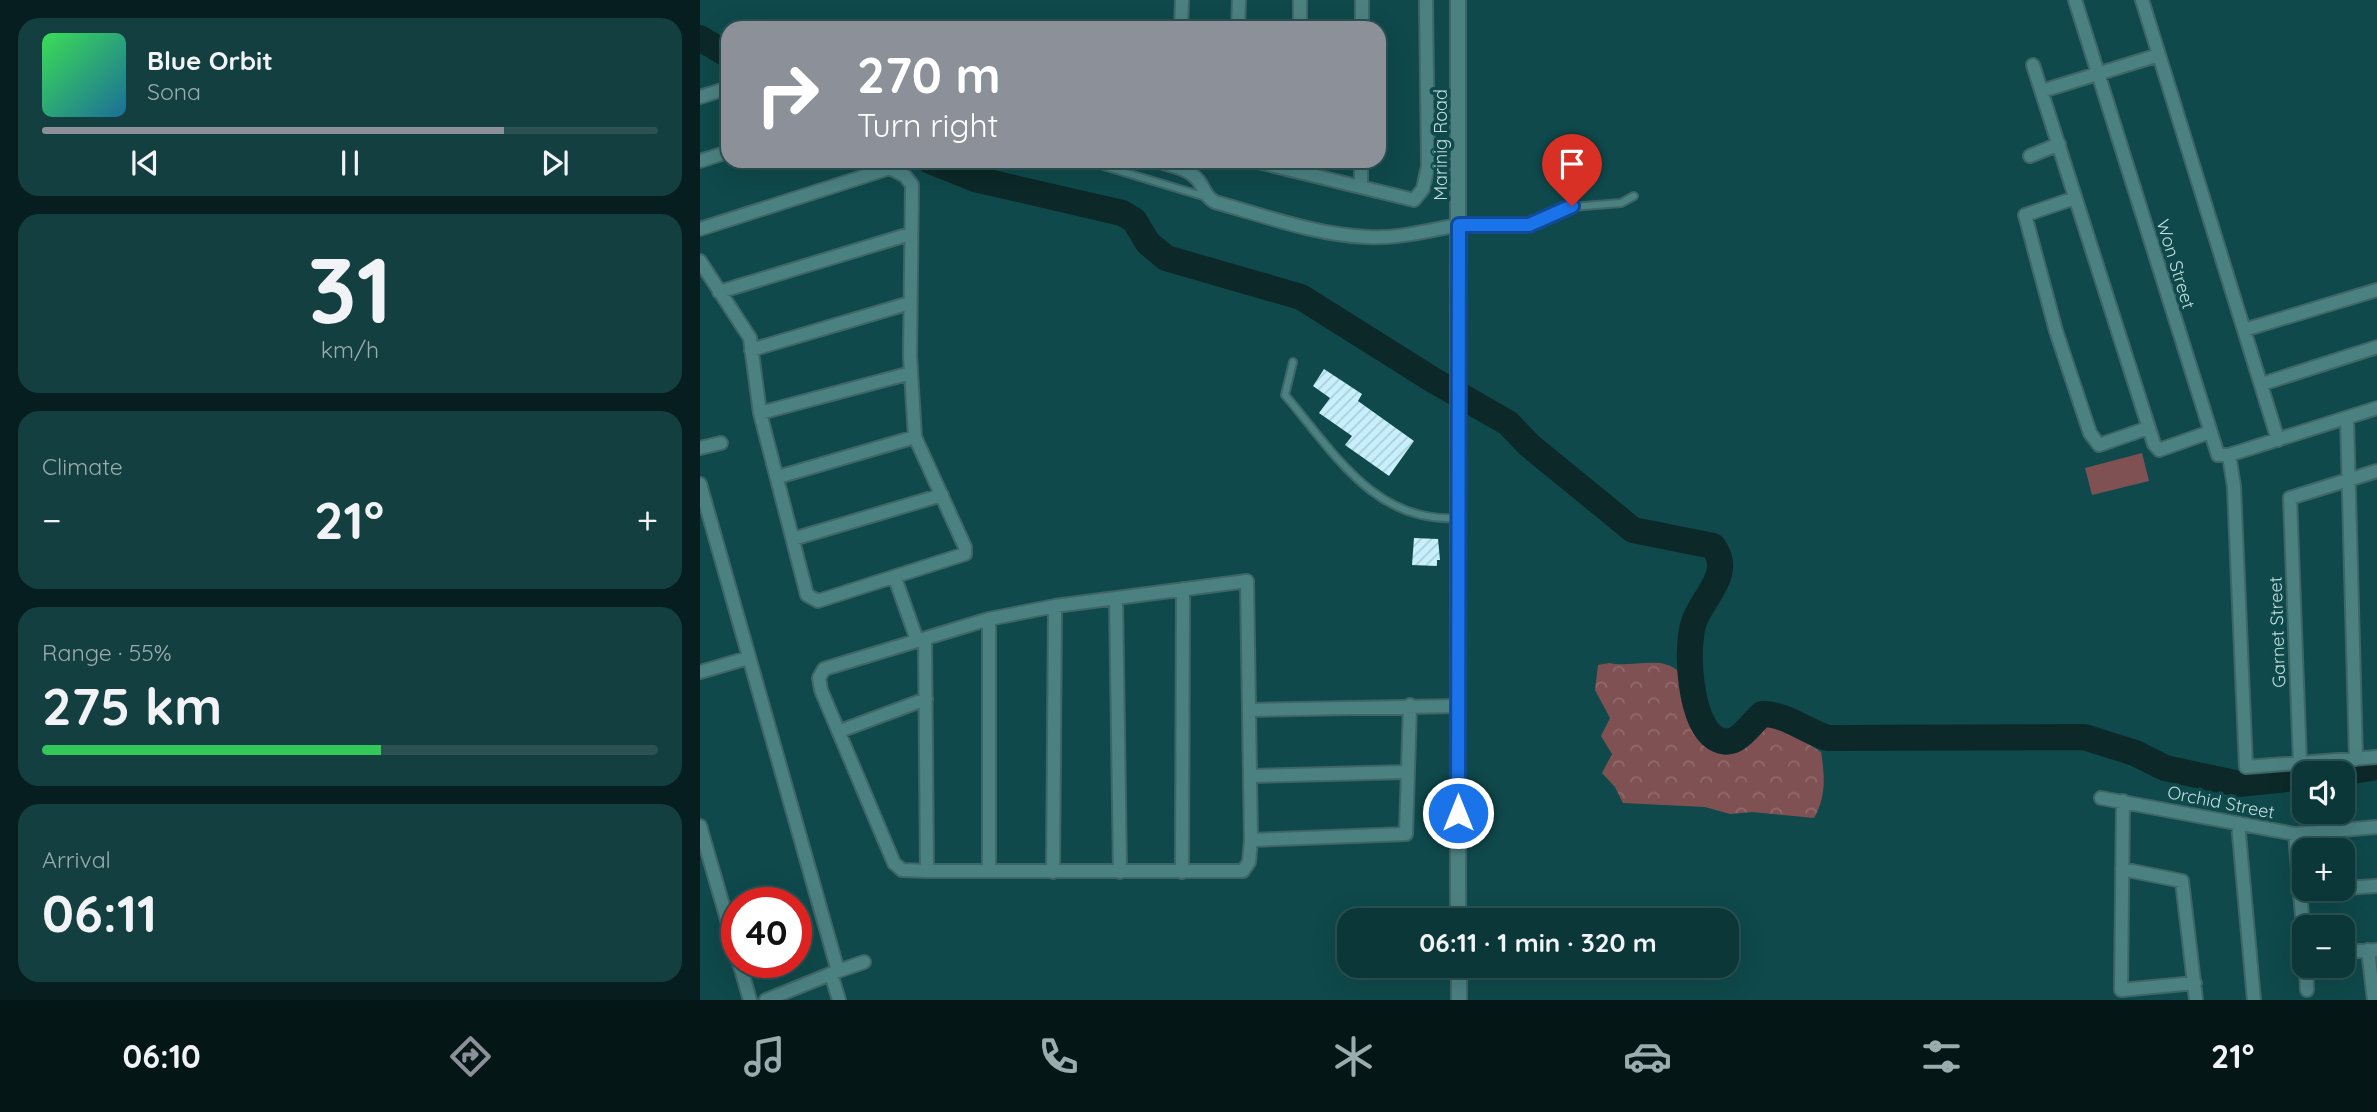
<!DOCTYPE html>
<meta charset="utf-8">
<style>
body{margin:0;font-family:Quicksand,sans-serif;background:#143f40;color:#f1f3f6;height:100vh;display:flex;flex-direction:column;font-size:26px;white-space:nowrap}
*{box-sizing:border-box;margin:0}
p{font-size:23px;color:#9aacae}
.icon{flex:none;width:38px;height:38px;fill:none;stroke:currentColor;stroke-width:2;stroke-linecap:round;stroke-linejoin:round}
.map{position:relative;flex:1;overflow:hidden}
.details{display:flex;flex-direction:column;gap:18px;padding:18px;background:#061e1f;width:700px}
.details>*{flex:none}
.banner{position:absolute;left:21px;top:21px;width:665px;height:147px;border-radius:21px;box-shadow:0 7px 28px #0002,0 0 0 2px #2b5153;background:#8c9099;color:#fff;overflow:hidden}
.fabs{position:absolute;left:1592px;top:761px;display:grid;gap:14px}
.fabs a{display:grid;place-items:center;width:63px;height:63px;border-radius:14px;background:#0b3738;box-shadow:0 7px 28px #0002,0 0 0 2px #2b5153;font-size:35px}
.speed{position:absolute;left:21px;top:887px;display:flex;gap:14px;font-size:35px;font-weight:700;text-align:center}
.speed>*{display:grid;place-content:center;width:91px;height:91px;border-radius:50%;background:#0b3738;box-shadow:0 7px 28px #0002,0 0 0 2px #2b5153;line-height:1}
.speed .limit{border:10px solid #d22;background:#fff;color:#111}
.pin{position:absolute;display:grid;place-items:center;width:60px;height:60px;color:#fff;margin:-72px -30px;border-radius:50% 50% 50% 0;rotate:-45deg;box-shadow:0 0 7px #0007}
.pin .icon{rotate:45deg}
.me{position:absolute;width:77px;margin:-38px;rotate:0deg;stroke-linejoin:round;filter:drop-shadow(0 0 5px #0008)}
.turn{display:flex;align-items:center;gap:24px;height:147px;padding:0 21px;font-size:32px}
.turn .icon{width:91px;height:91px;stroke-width:2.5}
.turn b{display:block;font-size:49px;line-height:60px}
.big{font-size:52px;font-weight:700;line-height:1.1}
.details .card{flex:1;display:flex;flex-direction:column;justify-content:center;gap:10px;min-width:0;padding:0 24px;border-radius:21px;background:#143f40}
.details .dial{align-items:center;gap:0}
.dial b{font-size:91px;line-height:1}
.song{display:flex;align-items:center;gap:21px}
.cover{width:84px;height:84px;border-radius:10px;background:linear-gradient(135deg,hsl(130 70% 55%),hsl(200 70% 35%))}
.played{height:7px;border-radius:4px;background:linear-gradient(90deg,#8c9099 75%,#2b5153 75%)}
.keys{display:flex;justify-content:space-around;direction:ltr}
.heat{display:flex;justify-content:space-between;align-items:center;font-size:38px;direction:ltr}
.charge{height:10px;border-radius:5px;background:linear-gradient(90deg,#34c759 55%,#2b5153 0)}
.trip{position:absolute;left:637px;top:908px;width:402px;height:70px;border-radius:21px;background:#0b3738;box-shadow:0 7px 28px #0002,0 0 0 2px #2b5153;font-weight:700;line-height:70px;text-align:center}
.menu{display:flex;height:112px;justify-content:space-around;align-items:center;background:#041616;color:#9aacae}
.menu .icon{width:49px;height:49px}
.menu .selected{color:#8c9099}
.menu b{font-size:32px;color:#f1f3f6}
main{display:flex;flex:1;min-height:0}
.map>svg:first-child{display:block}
</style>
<main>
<section class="details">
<div class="card">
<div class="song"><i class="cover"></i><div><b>Blue Orbit</b><p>Sona</p></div></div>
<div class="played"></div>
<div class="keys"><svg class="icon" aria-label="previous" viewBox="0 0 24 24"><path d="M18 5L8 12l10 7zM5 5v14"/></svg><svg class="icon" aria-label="pause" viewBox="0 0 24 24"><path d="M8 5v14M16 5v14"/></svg><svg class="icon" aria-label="next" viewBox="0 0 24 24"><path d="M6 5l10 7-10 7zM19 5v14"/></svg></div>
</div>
<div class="card dial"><b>31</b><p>km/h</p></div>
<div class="card"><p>Climate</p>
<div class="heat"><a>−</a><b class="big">21°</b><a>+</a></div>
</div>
<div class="card"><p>Range · 55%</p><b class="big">275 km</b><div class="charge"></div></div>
<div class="card"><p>Arrival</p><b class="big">06:11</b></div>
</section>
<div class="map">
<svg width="1677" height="1000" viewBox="0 0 1677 1000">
<defs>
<pattern id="forest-crowns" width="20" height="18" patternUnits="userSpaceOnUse" patternTransform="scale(1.75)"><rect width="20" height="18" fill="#805153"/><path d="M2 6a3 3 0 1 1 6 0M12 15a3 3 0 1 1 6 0" fill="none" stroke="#906a6b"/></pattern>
<pattern id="building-hatch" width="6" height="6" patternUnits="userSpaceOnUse" patternTransform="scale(1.75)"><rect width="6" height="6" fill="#c7f0fc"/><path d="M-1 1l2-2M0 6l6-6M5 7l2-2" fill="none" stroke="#abcdd7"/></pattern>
</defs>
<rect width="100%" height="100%" fill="#0f494b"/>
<path fill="url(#forest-crowns)" d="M909 663C931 668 961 655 978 671 990 682 983 705 987 719 994 740 1018 754 1039 751L1064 724 1072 721 1121 752C1125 777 1126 797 1114 818L1052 812 1030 814 1005 807 923 803 915 787 902 773 912 754 901 736 910 718 895 690 898 665Z"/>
<path fill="#805153" d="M1442 453 1449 481 1392 495 1385 468Z"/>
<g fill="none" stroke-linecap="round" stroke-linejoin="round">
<path stroke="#0c2828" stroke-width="26" d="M0 38 28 55
M230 161 275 179 422 213 434 220 448 243 466 258 601 297 733 380 808 423 829 445 933 530 1013 546C1034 574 1003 596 994 622 985 650 990 722 1015 738 1036 751 1049 725 1062 714 1086 714 1105 731 1128 738L1384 737 1435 753 1465 768 1539 784 1605 777
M1632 774 1677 767"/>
</g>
<path fill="url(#building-hatch)" d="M624 369 662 394 658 401 714 441 689 476 645 445 652 436 619 413 630 398 613 386Z
M714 538 738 539 740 560H737V566L712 565Z"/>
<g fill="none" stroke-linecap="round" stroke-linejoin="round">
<defs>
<path id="service" d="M387 161 506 197
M760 225H829L872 207 921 203 934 196
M593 362 585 395C633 451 674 523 757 518"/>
<path id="minor" d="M1375 0 1518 455H1529L1677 408
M1442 0 1578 440
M481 28 482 0
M538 28 539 0
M600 28V0
M662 28V0
M1333 65 1454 444 1459 450 1510 432
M1342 91 1459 55
M0 97 28 88
M1330 156 1359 144
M0 161 28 152
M457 161C472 166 488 168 498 180 505 189 505 197 515 202 565 216 616 235 668 237 698 239 730 230 759 225
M554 161 714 200 723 189 728 166 726 0
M661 186V161
M1375 198 1325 215 1356 331 1390 433 1399 445 1448 428
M0 229 190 168
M0 261 50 338 60 413 107 595 118 601 265 554V547L215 437 210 356 212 185 205 176 176 161
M19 292 210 234
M1544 330 1677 290
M51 350 210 303
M1562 384 1677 347
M60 413 211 373
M1647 418 1656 759
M0 448 21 443
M1529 455 1534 487 1546 767 1677 757
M78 477 215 437
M0 484 138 971 66 1000
M93 539 242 495
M195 578 217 640
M547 581 551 840 549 862 543 871H227L202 870 194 863 121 690 119 678 124 669 289 619 355 606Z
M416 598 420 872
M289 619V871
M225 639 227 871
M0 672 48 658
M550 710 758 706
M140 731 226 699
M1600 763 1590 498 1677 471
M550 776 707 772
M1401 798 1595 834 1677 827
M1423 801 1421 990 1495 983
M1538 823 1554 1000
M0 826 37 954
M1595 834 1605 950
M551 840 706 834 710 705
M1422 869 1482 881 1496 1000
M353 872 355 606
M482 872 483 589
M1643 888 1677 886
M1598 890 1616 889
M1668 950 1674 1000
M1643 952 1677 950
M39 962 50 1000
M1606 966 1607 990
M138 971 164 962
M131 974 139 1000"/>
<path id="tertiary" d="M758 0V920
M759 966V1000"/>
</defs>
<use href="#service" stroke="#3f6667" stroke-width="10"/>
<use href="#minor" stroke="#3f6667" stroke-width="16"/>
<use href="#tertiary" stroke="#3f6667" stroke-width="18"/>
<use href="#service" stroke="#4c8182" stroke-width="6"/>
<use href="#minor" stroke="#4c8182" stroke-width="12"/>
<use href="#tertiary" stroke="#4c8182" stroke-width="14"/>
</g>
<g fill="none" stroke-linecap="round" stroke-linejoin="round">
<defs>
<path id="route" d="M758 813 759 225H829L872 206"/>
</defs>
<use href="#route" stroke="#114b97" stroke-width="18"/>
<use href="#route" stroke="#1a73e8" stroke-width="12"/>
</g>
<g text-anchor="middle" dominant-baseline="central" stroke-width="7" stroke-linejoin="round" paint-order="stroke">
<g font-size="18" fill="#c3dede" stroke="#0f494b">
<text transform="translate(740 145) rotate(-90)">Marinig Road</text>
<text transform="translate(1476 264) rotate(73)">Won Street</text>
<text transform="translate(1577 632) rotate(-92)">Garnet Street</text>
<text transform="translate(1521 802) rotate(11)">Orchid Street</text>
</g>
</g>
</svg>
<div class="fabs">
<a><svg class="icon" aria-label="sound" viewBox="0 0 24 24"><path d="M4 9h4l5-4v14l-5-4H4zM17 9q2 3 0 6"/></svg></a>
<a>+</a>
<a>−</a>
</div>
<div class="speed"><div class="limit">40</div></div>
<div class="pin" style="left:872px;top:206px;background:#d93025"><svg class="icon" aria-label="arrive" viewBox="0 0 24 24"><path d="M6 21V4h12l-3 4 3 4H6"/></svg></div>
<svg class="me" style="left:758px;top:813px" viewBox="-20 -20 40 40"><circle r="17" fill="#1a73e8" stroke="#fff" stroke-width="3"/><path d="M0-11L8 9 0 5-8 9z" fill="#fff"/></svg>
<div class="trip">06:11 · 1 min · 320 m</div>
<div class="banner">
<div class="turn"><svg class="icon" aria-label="right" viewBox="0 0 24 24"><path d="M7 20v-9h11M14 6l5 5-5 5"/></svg><div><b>270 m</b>Turn right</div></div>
</div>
</div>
</main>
<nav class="menu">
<b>06:10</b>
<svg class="icon selected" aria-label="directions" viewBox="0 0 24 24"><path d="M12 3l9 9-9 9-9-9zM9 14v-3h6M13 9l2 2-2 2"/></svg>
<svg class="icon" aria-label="music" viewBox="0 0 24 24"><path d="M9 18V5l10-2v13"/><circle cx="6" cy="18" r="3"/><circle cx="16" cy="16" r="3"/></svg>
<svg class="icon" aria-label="phone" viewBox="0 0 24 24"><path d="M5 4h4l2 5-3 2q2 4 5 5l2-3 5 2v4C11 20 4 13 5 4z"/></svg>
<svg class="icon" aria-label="climate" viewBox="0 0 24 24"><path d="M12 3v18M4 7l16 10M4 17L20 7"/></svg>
<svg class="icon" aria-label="car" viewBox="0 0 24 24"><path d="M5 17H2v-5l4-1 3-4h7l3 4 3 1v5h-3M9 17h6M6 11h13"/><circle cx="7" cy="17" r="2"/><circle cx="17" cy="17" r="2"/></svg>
<svg class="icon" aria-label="filters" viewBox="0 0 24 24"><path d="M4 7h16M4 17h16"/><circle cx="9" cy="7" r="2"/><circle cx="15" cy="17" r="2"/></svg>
<b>21°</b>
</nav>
